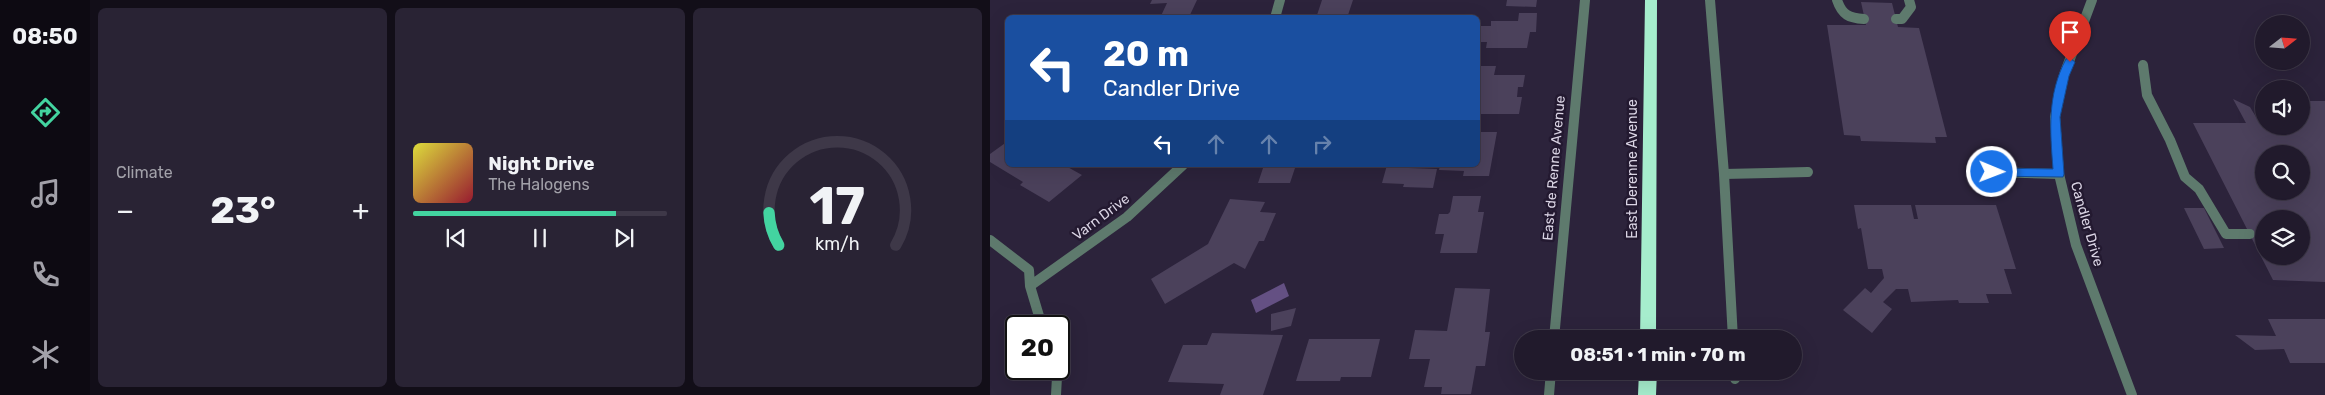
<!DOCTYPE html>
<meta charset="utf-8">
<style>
body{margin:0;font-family:Rubik,sans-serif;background:#292334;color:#f1f3f6;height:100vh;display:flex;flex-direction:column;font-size:19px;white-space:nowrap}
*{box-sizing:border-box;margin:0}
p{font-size:16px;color:#a2a1a9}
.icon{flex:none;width:28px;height:28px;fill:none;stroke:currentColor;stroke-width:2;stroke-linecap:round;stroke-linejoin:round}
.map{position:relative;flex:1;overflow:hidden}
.details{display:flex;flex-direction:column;gap:8px;padding:8px;background:#120e18;width:900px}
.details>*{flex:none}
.hud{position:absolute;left:15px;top:15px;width:475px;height:152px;border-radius:8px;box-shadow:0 5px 20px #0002,0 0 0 1px #3e3848;background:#1a4fa0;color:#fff;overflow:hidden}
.needle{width:32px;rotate:73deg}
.tools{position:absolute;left:1265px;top:15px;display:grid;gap:10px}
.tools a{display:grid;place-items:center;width:55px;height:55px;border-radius:50%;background:#211a2c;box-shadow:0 5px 20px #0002,0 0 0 1px #3e3848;font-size:25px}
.speed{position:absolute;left:15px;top:315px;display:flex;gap:10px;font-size:25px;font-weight:700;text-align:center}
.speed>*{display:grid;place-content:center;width:65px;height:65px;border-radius:50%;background:#211a2c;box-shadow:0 5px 20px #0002,0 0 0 1px #3e3848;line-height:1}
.speed .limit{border:2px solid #111;border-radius:8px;background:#fff;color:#111}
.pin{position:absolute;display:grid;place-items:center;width:42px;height:42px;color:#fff;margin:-51px -21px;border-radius:50% 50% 50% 0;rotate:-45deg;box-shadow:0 0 5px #0007}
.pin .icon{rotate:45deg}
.me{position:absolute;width:55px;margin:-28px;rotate:91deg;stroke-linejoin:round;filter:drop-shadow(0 0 4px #0008)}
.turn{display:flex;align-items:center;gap:18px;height:105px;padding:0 15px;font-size:22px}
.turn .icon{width:65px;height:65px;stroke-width:2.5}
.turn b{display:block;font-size:35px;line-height:42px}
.lanes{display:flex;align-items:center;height:48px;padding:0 15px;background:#0003;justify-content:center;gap:25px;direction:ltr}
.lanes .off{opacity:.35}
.big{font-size:38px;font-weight:700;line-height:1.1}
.details .tile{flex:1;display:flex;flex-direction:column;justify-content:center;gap:8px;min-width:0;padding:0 18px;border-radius:8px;background:#292334}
.details .dial{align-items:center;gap:0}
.dial svg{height:130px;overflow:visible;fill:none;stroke:#3e3848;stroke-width:7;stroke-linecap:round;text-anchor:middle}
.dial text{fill:#f1f3f6;stroke:none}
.song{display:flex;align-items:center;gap:15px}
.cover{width:60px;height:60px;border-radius:8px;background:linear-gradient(135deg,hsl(60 70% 55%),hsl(350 70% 35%))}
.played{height:5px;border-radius:2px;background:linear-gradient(90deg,#43d4a0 80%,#3e3848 80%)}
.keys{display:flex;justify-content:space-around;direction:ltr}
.heat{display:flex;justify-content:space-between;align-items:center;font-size:28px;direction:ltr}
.details .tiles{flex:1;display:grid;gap:8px;grid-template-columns:repeat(3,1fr)}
.trip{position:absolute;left:524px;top:330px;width:288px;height:50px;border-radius:25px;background:#211a2c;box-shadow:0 5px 20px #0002,0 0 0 1px #3e3848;font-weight:700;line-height:50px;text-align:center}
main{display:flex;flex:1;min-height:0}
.tabs{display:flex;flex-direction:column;width:90px;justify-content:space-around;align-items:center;background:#0d0a12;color:#a2a1a9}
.tabs .icon{width:35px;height:35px}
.tabs .active{color:#43d4a0}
.tabs b{font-size:22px;color:#f1f3f6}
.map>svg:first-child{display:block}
</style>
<main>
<nav class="tabs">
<b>08:50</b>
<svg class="icon active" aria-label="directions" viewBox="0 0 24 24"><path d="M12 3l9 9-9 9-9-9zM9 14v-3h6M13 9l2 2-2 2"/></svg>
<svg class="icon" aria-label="music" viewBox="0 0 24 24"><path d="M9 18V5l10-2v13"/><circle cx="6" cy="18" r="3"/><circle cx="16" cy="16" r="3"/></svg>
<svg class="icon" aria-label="phone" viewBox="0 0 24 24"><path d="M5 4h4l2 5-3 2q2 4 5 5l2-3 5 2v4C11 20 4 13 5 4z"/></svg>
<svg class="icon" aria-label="climate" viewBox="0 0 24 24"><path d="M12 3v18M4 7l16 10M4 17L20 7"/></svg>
</nav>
<section class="details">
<div class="tiles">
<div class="tile"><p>Climate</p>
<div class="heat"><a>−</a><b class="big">23°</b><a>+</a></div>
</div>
<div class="tile">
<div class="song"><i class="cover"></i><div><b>Night Drive</b><p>The Halogens</p></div></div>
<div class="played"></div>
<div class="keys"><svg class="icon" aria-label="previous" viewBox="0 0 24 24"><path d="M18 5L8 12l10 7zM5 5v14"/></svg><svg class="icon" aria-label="pause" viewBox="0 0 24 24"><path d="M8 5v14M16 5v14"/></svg><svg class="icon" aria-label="next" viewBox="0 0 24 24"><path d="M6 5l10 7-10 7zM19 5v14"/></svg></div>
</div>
<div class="tile dial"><svg viewBox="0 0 100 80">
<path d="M14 69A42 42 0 1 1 86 69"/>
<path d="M14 69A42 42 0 0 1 8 49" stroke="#43d4a0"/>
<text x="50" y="56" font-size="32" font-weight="700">17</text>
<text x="50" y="72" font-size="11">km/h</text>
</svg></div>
</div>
</section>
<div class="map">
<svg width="1335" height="395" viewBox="0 0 1335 395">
<rect width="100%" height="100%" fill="#2c233b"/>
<path fill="#645083" d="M294 283 299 296 266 313 261 300Z"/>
<path fill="#4b415b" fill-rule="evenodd" d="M162 0H207L199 17 194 18H170L177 3 160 4Z
M332 0H363L357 18H326Z
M517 0H547L546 7 516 6Z
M871 2 902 3 908 27 929 28 957 137H945L946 143 871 141 870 136 854 135 837 25H876Z
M529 13H547L546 32H540L537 48H496L497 42H488V26H501V21H528Z
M488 66H506L504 75H535L533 87H528L527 97H532L529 114H488Z
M1243 99 1260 107 1266 117H1274V126L1282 127 1311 126V101H1335V282L1283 280 1203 123H1256ZM1274 154H1311V191H1274ZM1274 219H1311V256H1274Z
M488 132H507L499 176H473L474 171 449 170 450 165H488Z
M18 141V165H74L92 175 59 202 30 185 33 182 0 162V154Z
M274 165H306L300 183H268Z
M397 165H420L419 168 447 169 443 188 413 187 414 184 392 183Z
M463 196H491L488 212H494L487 253H450L454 234H445L449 214H458L460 212Z
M240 199 275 202 270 212 286 213 274 241H269L255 269 244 263 175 304 161 279 218 244Z
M864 205H921L924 219H928L925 205H1006L1026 269H1014L1022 294H996L999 303H969L968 300 921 302 918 289H906L893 302 902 309 882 333 853 310 875 288 881 293 894 278 892 269H878L871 228 868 229Z
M1194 208H1214L1234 248 1214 249Z
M465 288 500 289 495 332H500L495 366H486L481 394H451L452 387H434L440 359H419L425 330 457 331Z
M306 308 301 326 281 331V314Z
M1278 319H1335V363H1300L1294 349 1265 350 1245 335 1286 336Z
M222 333 293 335 273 395H230L234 384 178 382 193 345H217Z
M319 339H390L381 377H351L350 381H306Z"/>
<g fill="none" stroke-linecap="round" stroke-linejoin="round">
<path stroke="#5e7a6d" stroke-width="10" d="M847 0C852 15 859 18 874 19
M906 19H912L921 7 919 0
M1153 65 1157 95 1180 140 1195 177 1209 189 1236 234H1260
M1002 172 1069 174
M734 174 818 172"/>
<path stroke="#5e7a6d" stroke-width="10" d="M720 0 734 174 743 339
M1102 0 1074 75 1065 117 1069 174 1086 245 1142 395
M285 18 290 0
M0 240 39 270 40 286 52 326
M40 286 137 217 193 165
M564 339 595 0
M65 369 67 377 66 395
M744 371 745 379
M559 395 561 371"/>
<path fill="#a6edcd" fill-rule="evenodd" d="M655 0H667L666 339H650Z
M649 371H667L666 395H648Z"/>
</g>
<path fill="#1a73e8" stroke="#114b97" d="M1080 58 1085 62 1079 76 1070 117 1074 174 1073 177 998 176 996 172 1002 168 1063 169C1060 130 1057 95 1076 59Z"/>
<g text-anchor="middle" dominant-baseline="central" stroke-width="5" stroke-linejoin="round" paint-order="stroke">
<g font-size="14" fill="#dad4e4" stroke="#231930">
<text transform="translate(564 168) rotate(-85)">East de Renne Avenue</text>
<text transform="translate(642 169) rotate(-90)">East Derenne Avenue</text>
<text transform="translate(111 217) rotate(-37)">Varn Drive</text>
<text transform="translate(1097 224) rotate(74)">Candler Drive</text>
</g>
</g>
</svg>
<div class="tools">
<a><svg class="needle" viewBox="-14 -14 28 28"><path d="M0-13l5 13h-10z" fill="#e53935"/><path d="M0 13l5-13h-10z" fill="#a2a1a9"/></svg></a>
<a><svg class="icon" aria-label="sound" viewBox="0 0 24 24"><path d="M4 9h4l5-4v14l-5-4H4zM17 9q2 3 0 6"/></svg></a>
<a><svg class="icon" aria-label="search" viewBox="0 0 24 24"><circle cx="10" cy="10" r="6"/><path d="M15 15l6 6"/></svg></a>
<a><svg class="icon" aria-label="layers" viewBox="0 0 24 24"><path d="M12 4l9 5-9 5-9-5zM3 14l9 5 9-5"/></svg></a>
</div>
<div class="speed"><div class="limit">20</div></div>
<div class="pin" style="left:1080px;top:62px;background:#d93025"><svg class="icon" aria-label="arrive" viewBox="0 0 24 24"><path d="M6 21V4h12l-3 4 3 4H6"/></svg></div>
<svg class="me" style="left:1002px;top:172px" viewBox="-20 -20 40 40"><circle r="17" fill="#1a73e8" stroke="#fff" stroke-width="3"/><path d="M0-11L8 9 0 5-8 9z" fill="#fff"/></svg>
<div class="trip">08:51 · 1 min · 70 m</div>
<div class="hud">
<div class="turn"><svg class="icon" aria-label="left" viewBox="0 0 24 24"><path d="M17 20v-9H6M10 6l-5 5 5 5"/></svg><div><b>20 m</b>Candler Drive</div></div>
<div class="lanes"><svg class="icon" aria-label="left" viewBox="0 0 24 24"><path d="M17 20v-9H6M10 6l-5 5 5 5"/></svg><svg class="icon off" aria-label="ahead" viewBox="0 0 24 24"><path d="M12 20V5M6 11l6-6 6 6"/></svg><svg class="icon off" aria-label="ahead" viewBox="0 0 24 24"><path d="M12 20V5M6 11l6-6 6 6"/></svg><svg class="icon off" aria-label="right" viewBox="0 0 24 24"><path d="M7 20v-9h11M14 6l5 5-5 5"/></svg></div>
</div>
</div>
</main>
